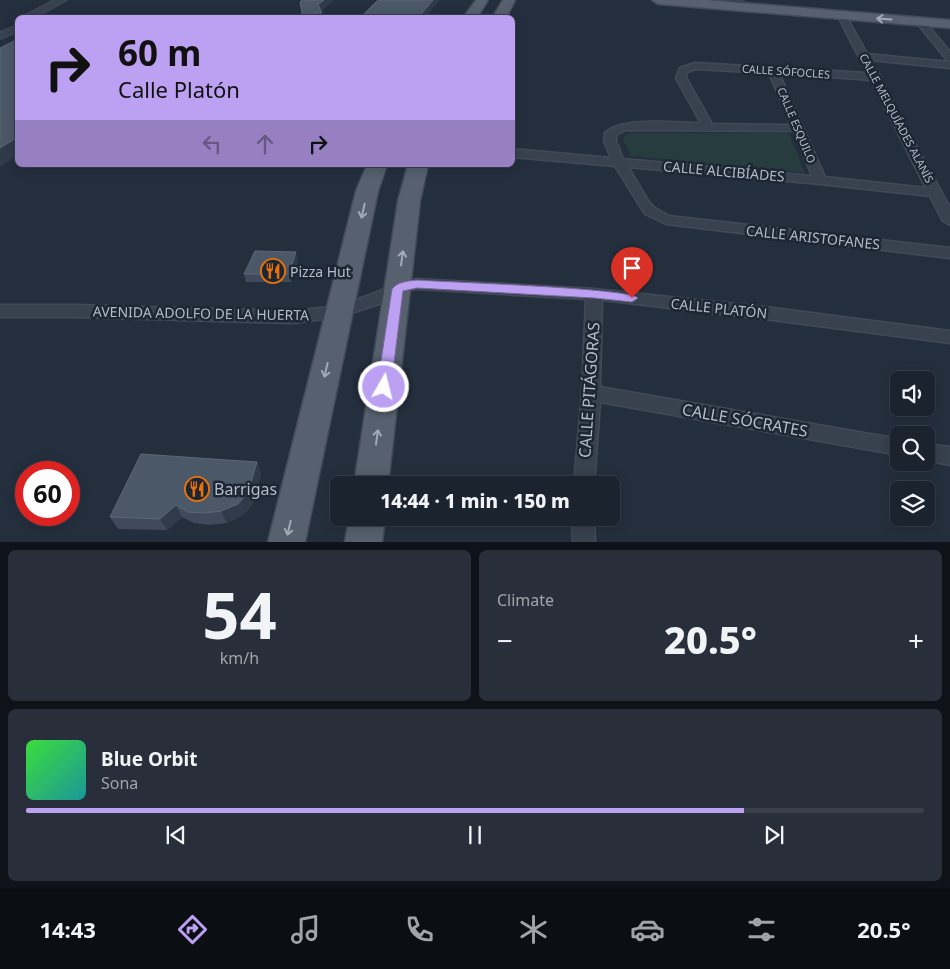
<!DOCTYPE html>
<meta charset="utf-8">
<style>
body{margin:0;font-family:"Noto Sans",sans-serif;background:#282f3a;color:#f1f3f6;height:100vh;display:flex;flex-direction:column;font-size:19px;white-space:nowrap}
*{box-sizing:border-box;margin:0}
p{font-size:16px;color:#a0a4aa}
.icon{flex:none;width:28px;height:28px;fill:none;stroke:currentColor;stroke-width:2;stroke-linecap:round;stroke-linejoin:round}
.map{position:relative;height:542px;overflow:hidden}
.sheet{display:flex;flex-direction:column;gap:8px;padding:8px;background:#0f1319;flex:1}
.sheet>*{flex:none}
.banner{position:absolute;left:15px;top:15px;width:500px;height:152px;border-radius:8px;box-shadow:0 2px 12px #0003,0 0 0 1px #39404a;background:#bca0f2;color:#111;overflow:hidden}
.buttons{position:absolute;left:890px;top:371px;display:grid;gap:10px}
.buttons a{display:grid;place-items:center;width:45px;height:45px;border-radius:8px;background:#1b232e;box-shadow:0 2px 12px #0003,0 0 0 1px #39404a;font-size:25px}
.speed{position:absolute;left:15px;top:461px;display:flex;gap:10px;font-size:25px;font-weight:700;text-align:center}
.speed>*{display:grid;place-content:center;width:65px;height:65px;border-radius:50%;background:#1b232e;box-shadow:0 2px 12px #0003,0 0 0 1px #39404a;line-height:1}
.speed .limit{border:8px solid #d22;background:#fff;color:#111}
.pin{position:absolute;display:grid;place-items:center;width:42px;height:42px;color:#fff;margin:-51px -21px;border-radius:50% 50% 50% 0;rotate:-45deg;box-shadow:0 0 5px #0007}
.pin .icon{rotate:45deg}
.me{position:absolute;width:55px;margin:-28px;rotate:8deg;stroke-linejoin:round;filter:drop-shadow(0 0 4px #0008)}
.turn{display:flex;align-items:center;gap:18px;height:105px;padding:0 20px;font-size:22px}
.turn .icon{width:65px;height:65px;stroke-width:2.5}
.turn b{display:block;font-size:35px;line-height:42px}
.lanes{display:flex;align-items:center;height:48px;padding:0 20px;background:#0003;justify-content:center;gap:25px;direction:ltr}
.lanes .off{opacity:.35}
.big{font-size:38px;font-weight:800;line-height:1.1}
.sheet .tile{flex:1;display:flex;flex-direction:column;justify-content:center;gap:8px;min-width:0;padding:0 18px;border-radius:8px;background:#282f3a}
.sheet .dial{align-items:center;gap:0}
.dial b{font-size:65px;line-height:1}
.song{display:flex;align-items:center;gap:15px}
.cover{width:60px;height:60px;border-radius:8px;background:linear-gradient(135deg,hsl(120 70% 55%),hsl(180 70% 35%))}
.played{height:5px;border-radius:2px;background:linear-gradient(90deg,#bca0f2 80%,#39404a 80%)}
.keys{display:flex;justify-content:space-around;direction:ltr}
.heat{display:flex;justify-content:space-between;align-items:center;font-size:28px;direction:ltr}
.sheet .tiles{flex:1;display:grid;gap:8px;grid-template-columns:1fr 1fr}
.tile:last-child{grid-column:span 2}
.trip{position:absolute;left:330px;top:476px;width:290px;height:50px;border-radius:8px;background:#1b232e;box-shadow:0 2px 12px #0003,0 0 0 1px #39404a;font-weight:800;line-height:50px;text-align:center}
.tab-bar{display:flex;height:80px;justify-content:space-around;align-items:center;background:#0b0e12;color:#a0a4aa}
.tab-bar .icon{width:35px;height:35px}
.tab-bar .selected{color:#bca0f2}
.tab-bar b{font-size:22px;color:#f1f3f6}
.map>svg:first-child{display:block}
</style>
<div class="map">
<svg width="950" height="542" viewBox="0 0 950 542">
<rect width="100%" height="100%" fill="#242f3e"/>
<path fill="#263c3f" d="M630 133H789L805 173 631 156 623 140 624 136Z"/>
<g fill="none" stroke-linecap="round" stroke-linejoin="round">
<defs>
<path id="minor" d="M727 0H738L760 9 753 11Z
M839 14H845L867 54 950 62V68L870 60 881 77 880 79 950 208V225L943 221 930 196 820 184 628 167 649 202 655 208 669 216 950 248V258L666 224 645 214 615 166 512 157V149L611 158 604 141 605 133C621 116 678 123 701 123L676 78 680 68 695 63 867 73 838 16ZM696 69 769 73 791 125 712 124 686 78 687 72ZM779 73 871 80 926 188 825 177ZM626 130 794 131 812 176 623 159 616 141V135Z
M917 19H923L950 52V61L947 60 917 23Z
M417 279 594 289 765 307 950 331V343L765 319 602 300 600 387 899 439V455L600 402 594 485H574L582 393 586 299 417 289 410 290 382 303 339 317 294 323 75 317H0V305H75L294 311 338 306 370 295 402 281Z
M926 444 950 447V465L926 460Z
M572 518H594L595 542H573Z"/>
<path id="tertiary" d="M54 0H67L35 18H20Z
M18 25V32L0 39V32Z"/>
<path id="primary" d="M476 0H488L477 18H463Z
M503 0H515L506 18H492Z
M652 0H706L950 20V28L658 4Z
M367 165H387L378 191 305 542H268L356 191Z
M408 165H428L420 201 388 485H354L398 201Z
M349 518H385L382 542H345Z"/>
</defs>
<use href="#minor" stroke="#414a57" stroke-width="3"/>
<use href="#tertiary" stroke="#414a57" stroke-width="2"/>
<use href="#primary" stroke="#414a57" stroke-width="3"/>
<use href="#minor" fill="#38414e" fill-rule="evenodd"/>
<use href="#tertiary" fill="#38414e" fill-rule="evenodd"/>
<use href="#primary" fill="#56606e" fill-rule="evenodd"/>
</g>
<path fill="#3f4b5c" d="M298 260 291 282H246L244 274Z
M257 462 261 474 253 504 243 515 227 523 210 525 194 523 182 517 167 530 118 529 110 517Z"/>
<path fill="#2f3b4b" d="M324 0H335L319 13 318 5Z
M433 0H440L425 18H418Z
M18 137V155L0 167V148Z
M296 252 298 260 291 282 289 274Z
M257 462 261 474 253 504 243 515 227 523 221 511Z
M176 505 182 517 167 530 160 519Z"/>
<path fill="#4b5868" stroke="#5c6777" d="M302 0H324L318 5 322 13H315L323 18H303L300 2Z
M378 0H433L418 18H371L361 17Z
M18 39V137L0 148V48Z
M255 251 296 252 289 274H244Z
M141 454 257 462 248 492 238 504 221 511 204 513 188 512 176 505 160 519 110 517Z"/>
<defs><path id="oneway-shaft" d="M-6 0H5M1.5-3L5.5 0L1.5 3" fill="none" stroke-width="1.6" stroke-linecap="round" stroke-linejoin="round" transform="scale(1.25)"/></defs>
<g stroke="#a1aab7">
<use href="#oneway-shaft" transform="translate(884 19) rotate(-176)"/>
<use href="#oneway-shaft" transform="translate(363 211) rotate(103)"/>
<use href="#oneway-shaft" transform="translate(402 258) rotate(-82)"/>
<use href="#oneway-shaft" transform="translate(326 370) rotate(103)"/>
<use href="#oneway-shaft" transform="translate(377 437) rotate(-82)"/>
<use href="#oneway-shaft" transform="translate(289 528) rotate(103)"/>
</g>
<path fill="#bca0f2" stroke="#7a689d" d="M417 280C443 282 631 288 638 298L632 302 594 298 417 288 403 291 391 387 389 391 384 392 379 391 377 387 392 289C397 282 408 281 417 280Z"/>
<defs>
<symbol id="restaurant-ring" viewBox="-11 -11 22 22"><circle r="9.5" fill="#1d2633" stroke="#e8710a" stroke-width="1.5"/><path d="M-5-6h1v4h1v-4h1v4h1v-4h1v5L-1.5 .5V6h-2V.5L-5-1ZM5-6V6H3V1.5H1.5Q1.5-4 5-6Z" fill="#e8710a"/></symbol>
</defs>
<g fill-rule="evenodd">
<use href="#restaurant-ring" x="259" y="257" width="28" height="28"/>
<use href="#restaurant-ring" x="183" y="475" width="28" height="28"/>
</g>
<g text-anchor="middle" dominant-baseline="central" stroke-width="5" stroke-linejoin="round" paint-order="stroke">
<g font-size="11" fill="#b4bcc9" stroke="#1d2633">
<text transform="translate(786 71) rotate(4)">CALLE SÓFOCLES</text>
<text transform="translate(897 118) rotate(62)">CALLE MELQUÍADES ALANÍS</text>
<text transform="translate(797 125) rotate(67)">CALLE ESQUILO</text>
</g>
<g font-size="14" fill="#b4bcc9" stroke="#1d2633">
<text transform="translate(724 171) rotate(5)">CALLE ALCIBÍADES</text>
<text transform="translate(813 237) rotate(6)">CALLE ARISTOFANES</text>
<text transform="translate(719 308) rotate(6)">CALLE PLATÓN</text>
<text transform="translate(201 313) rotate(1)">AVENIDA ADOLFO DE LA HUERTA</text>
</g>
<g font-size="14" fill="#b4bcc9" stroke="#1d2633" text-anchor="start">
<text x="290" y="271">Pizza Hut</text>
</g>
<g font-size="16" fill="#b4bcc9" stroke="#1d2633">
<text transform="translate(589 390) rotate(-86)">CALLE PITÁGORAS</text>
<text transform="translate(745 420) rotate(10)">CALLE SÓCRATES</text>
</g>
<g font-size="16" fill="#b4bcc9" stroke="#1d2633" text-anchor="start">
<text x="214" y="489">Barrigas</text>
</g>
</g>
</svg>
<div class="buttons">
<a><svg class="icon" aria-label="sound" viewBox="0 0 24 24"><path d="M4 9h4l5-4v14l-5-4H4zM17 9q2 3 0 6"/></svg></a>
<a><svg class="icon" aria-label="search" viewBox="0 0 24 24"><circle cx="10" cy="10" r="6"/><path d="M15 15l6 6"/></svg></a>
<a><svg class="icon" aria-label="layers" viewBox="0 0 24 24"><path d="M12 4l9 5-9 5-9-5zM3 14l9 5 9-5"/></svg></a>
</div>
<div class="speed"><div class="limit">60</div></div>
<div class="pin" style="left:632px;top:298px;background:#d93025"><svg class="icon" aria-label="arrive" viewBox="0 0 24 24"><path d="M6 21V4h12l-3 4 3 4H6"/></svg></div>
<svg class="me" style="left:384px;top:387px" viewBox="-20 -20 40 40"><circle r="17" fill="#bca0f2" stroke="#fff" stroke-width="3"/><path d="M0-11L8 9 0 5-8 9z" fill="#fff"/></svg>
<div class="trip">14:44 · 1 min · 150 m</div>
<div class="banner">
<div class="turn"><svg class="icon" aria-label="right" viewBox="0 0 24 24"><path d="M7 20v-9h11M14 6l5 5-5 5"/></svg><div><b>60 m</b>Calle Platón</div></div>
<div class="lanes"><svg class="icon off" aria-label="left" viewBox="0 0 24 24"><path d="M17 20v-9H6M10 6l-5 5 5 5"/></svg><svg class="icon off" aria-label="ahead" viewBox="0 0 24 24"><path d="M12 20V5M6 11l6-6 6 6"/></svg><svg class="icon" aria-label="right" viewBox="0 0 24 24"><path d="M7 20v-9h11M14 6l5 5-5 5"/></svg></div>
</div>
</div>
<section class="sheet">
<div class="tiles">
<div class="tile dial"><b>54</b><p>km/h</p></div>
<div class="tile"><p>Climate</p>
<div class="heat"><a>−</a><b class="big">20.5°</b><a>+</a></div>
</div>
<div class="tile">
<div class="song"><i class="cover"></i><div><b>Blue Orbit</b><p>Sona</p></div></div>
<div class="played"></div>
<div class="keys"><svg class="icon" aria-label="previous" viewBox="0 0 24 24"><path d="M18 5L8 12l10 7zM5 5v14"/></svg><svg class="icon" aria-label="pause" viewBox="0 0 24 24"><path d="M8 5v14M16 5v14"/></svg><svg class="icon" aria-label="next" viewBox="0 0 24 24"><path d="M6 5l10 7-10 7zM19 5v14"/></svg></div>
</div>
</div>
</section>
<nav class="tab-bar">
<b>14:43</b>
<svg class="icon selected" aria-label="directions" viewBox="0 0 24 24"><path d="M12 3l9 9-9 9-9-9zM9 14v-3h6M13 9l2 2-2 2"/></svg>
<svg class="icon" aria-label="music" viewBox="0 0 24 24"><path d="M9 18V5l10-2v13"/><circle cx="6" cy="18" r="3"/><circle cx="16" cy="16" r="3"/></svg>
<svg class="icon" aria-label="phone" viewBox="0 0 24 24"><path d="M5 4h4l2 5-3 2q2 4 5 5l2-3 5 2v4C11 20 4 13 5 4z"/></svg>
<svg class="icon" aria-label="climate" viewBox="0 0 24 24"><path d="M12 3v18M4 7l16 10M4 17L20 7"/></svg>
<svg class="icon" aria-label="car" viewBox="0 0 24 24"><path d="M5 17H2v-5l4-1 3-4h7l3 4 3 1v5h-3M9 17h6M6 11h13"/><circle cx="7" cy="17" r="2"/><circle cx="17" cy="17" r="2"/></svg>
<svg class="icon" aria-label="filters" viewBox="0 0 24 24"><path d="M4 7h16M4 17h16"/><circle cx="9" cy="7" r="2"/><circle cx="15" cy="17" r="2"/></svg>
<b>20.5°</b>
</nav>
